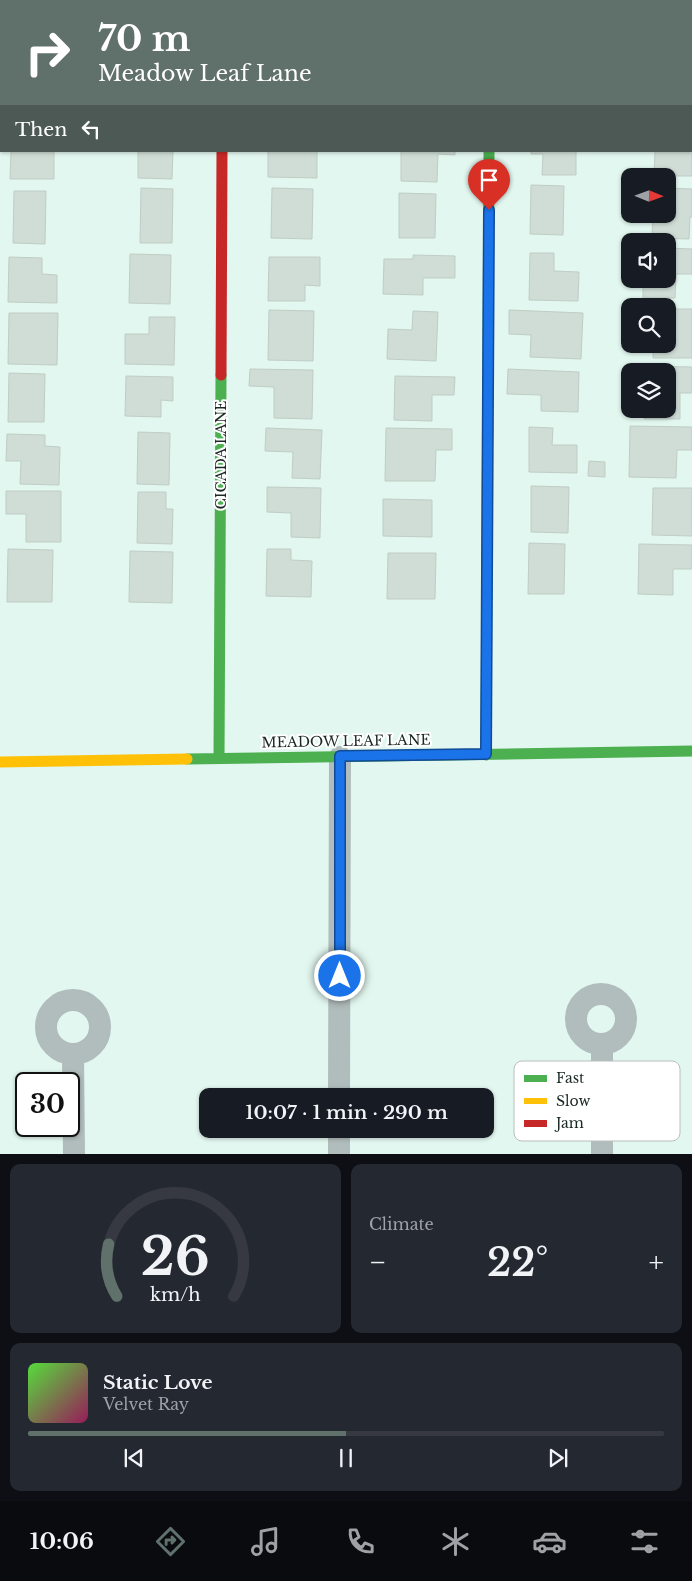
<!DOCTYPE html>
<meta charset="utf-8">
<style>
body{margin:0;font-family:"Libre Baskerville",serif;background:#242831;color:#f1f3f6;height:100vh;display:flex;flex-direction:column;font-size:19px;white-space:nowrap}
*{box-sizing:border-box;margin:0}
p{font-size:16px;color:#9ea1a6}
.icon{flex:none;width:28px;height:28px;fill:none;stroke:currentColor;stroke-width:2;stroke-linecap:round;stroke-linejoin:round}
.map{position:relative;height:1154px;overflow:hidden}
.drawer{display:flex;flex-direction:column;gap:10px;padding:10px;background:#0d0f14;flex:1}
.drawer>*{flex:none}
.hud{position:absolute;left:0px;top:0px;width:692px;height:152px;box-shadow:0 1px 4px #0004;background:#60706a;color:#fff;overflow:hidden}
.needle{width:32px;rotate:91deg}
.fabs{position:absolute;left:621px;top:168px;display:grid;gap:10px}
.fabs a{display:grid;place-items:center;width:55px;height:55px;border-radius:10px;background:#171b24;box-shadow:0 1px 4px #0004;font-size:25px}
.speed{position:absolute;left:15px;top:1072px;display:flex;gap:10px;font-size:25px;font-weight:700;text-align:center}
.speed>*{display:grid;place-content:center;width:65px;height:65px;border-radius:50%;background:#171b24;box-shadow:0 1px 4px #0004;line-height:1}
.speed .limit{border:2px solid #111;border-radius:8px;background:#fff;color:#111}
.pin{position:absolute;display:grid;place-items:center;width:42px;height:42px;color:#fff;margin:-51px -21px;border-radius:50% 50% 50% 0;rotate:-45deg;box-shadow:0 0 5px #0007}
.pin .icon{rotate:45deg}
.me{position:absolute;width:55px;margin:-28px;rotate:0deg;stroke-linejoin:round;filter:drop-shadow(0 0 4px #0008)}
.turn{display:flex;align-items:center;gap:18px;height:105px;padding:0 15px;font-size:22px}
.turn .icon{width:65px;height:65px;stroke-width:2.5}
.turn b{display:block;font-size:35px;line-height:42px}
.then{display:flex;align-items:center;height:48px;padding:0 15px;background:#0003;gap:10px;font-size:19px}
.big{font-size:38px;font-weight:600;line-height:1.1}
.drawer .widget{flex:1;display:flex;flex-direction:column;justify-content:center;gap:8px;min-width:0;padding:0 18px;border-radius:10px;background:#242831}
.drawer .dial{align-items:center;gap:0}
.dial svg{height:130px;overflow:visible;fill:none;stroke:#363941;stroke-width:7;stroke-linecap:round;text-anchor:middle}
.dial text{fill:#f1f3f6;stroke:none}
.song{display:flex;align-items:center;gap:15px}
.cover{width:60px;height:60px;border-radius:8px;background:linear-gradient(135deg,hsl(110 70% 55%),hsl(330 70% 35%))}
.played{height:5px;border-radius:2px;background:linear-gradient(90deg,#60706a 50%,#363941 50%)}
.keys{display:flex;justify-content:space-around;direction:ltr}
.heat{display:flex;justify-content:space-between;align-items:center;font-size:28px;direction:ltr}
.drawer .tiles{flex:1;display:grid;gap:10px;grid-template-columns:1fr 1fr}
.widget:last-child{grid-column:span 2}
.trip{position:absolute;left:199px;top:1088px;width:295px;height:50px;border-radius:10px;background:#171b24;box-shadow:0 1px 4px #0004;font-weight:600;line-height:50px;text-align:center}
.tabs{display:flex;height:80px;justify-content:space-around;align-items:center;background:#090b0e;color:#9ea1a6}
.tabs .icon{width:35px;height:35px}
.tabs .active{color:#60706a}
.tabs b{font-size:22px;color:#f1f3f6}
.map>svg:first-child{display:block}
</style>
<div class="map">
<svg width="692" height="1154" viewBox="0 0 692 1154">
<rect width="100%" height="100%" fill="#e2f7ef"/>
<path fill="#cfddd6" stroke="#bfcdc5" d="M691 125 692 176H654L655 151H691Z
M11 151H54V179H10Z
M138 151H173L172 179 138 178Z
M268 151H317V178L268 177Z
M401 151H455V155L438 154 437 182 401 181Z
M531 151H576V175H542L543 154H531Z
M531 185 564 186 563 235 530 234Z
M141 188 173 189 172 243H140Z
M272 188 313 189 312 239 271 238Z
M668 188 692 189V217H690L689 239 652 238 653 214H668Z
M14 191H46L45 244 13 243Z
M399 193 436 194 435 238H399Z
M668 248 692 249V274H676L675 298H643V279H668Z
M530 253H554V271L579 272 578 301 529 300Z
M130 254 171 255 170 304 129 303Z
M413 255 455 256V278H423V295L383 294 384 259H413Z
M9 257 42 258V274L57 275V303L8 302Z
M269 257H320V286L305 285V301H268Z
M668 309H692V358H653V344H668Z
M269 310 314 311 313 361 268 360Z
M509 310 583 313 581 359 530 357 531 335 509 334Z
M413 311 438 312 436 361 387 359 388 329 412 330Z
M9 313H58L57 365 8 364Z
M149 317H175L174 365 125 364V334H149Z
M644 366 692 367V393H680V419H644V409H668V371H644Z
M250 369 313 370 312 419 274 418V387L249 386Z
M508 369 579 372 578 412 541 411V395L507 394Z
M9 373 45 374 44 422H8Z
M126 376 173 377V401L161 400V417L125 416Z
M395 376 455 377 454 395H432V421L394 420Z
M630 426 692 427V450H677L676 478 629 477Z
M529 427 553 428 552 445H577V473L529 472Z
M266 428 322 430 320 479 292 478 293 452 265 451Z
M386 428 452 429V450H436L435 481H385Z
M138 432 170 433 169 485 137 484Z
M7 434 45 435V446L60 447 59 485 20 484 21 461H6Z
M589 461 605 462V477L588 476Z
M531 486 569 487 568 533 531 532Z
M267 487 321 488 320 538 291 537V513L267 512Z
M653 488H692V536L652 535Z
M6 491H61V542H26V514H6Z
M138 492H166V509H173L172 544 137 543Z
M383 499 432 500V537L383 536Z
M529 543 565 544 564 594H528Z
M639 544 692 545V569H673V595L638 594Z
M8 549 53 550 52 602H7Z
M267 549H291V560L312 561 311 597 266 596Z
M130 551 173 552 172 603 129 602Z
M388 553H436L435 599H387Z"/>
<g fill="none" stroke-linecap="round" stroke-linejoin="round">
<path stroke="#b1bdbc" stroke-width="22" d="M223 1V0
M490 1V0
M576 1019a25 25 0 1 1 50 0a25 25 0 1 1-50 0Z
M46 1027a27 27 0 1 1 54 0a27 27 0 1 1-54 0Z
M602 1045V1154
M73 1054 74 1154
M339 1096 340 757
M339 1154V1129"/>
<path stroke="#4caf50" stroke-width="11" d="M486 755 489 151
M219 758 221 375
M187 759 692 751"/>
<path stroke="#ffc107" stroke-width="11" d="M0 762 187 759"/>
<path stroke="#c62828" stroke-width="11" d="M221 375 222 151"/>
</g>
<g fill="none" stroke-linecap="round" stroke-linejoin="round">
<defs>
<path id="route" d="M340 976V756L486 754 489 210"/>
</defs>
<use href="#route" stroke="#114b97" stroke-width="12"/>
<use href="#route" stroke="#1a73e8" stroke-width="9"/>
</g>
<g text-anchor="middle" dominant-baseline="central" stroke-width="4" stroke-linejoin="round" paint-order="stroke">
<g font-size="14" fill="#1a2823" stroke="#fff">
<text transform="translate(221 455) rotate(-90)">CICADA LANE</text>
<text transform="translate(346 741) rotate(-1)">MEADOW LEAF LANE</text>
</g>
</g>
<rect x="514" y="1061" width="166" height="80" rx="8" fill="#fff" stroke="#babebd" stroke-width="1"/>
<rect x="524" y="1075" width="23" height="7" fill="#4caf50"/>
<rect x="524" y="1098" width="23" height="6" fill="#ffc107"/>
<rect x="524" y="1120" width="23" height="7" fill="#c62828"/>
<g font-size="14" fill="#1a2823">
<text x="556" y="1083">Fast</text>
<text x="556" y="1106">Slow</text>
<text x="556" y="1128">Jam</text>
</g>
</svg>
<div class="fabs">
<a><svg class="needle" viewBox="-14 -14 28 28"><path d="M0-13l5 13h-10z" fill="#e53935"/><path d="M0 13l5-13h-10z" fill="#9ea1a6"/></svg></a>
<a><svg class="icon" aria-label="sound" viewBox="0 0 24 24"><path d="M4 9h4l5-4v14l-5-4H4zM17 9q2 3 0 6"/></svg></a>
<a><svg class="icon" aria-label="search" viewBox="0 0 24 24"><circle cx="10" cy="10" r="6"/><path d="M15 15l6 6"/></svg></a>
<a><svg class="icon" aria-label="layers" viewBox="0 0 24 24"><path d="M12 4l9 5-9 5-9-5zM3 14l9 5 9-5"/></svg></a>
</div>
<div class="speed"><div class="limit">30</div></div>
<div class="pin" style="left:489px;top:210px;background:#d93025"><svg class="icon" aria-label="arrive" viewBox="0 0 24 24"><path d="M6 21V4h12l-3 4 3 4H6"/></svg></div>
<svg class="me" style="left:340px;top:976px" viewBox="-20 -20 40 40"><circle r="17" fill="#1a73e8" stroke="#fff" stroke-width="3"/><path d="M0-11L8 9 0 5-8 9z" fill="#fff"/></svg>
<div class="trip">10:07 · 1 min · 290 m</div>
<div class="hud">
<div class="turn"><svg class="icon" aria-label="right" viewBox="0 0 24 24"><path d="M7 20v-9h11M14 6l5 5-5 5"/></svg><div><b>70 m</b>Meadow Leaf Lane</div></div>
<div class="then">Then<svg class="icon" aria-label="left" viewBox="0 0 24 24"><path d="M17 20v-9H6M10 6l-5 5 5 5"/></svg></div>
</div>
</div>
<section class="drawer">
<div class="tiles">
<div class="widget dial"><svg viewBox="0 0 100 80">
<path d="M14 69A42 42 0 1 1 86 69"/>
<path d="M14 69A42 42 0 0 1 9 37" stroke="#60706a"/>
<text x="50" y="56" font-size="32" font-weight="700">26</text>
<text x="50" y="72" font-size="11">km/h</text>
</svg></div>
<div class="widget"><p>Climate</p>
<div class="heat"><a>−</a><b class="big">22°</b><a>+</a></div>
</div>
<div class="widget">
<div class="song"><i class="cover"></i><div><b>Static Love</b><p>Velvet Ray</p></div></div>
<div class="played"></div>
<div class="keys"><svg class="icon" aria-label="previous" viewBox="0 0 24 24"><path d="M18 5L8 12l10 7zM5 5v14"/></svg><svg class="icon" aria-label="pause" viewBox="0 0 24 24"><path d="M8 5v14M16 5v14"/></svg><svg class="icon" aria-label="next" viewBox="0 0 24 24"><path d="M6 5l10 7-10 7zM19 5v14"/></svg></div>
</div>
</div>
</section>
<nav class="tabs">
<b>10:06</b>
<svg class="icon active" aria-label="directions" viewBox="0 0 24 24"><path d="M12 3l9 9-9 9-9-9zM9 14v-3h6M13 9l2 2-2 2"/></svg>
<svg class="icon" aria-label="music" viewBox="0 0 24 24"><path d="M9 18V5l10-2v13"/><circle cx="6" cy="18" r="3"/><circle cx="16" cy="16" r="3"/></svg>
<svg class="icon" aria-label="phone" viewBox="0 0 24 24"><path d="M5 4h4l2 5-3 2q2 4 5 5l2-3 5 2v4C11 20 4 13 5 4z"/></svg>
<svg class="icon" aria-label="climate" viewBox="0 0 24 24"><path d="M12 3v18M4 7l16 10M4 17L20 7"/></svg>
<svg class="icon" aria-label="car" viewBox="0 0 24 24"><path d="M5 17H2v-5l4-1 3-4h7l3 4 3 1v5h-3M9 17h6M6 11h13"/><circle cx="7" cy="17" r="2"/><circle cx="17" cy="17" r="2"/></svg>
<svg class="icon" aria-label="filters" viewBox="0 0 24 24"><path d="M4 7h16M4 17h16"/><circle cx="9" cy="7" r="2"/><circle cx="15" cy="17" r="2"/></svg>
</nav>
